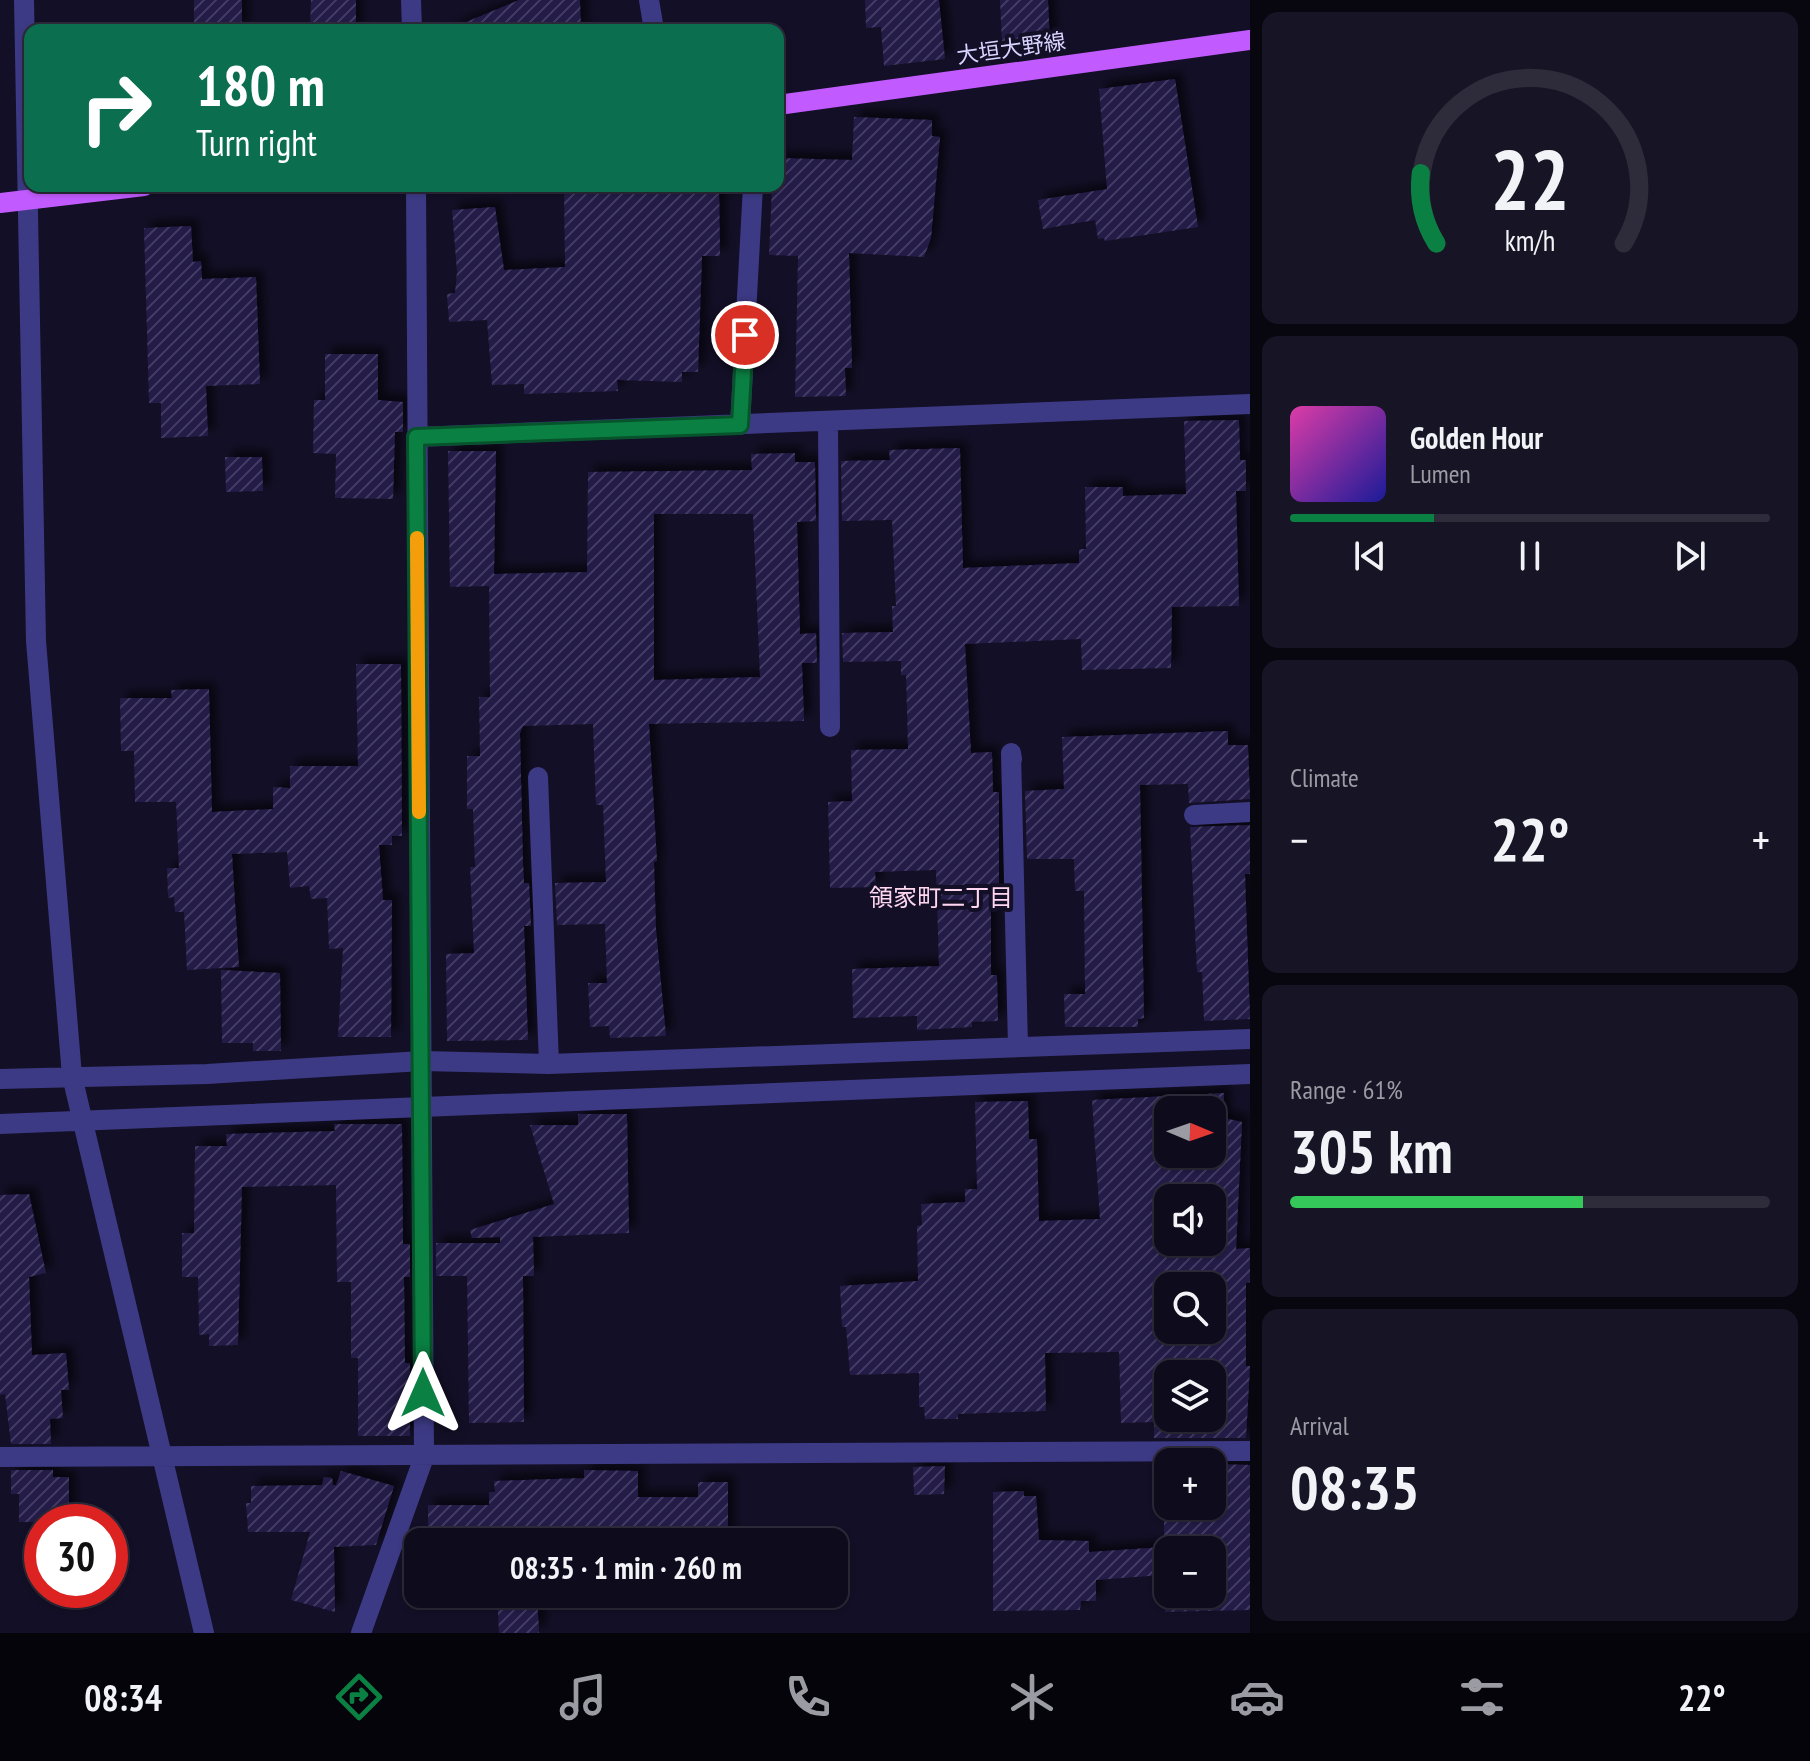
<!DOCTYPE html>
<meta charset="utf-8">
<style>
body{margin:0;font-family:"PT Sans Narrow","Noto Sans JP",sans-serif;background:#171425;color:#f1f3f6;height:100vh;display:flex;flex-direction:column;font-size:30px;white-space:nowrap}
*{box-sizing:border-box;margin:0}
p{font-size:26px;color:#9b9ba3}
.icon{flex:none;width:44px;height:44px;fill:none;stroke:currentColor;stroke-width:2;stroke-linecap:round;stroke-linejoin:round}
.map{position:relative;flex:1;overflow:hidden}
.side{display:flex;flex-direction:column;gap:12px;padding:12px;background:#08060f;width:560px}
.side>*{flex:none}
.banner{position:absolute;left:24px;top:24px;width:760px;height:168px;border-radius:16px;box-shadow:0 2px 6px #0004,0 0 0 2px #2e2b3b;background:#0b6e4f;color:#fff;overflow:hidden}
.needle{width:52px;rotate:92deg}
.fabs{position:absolute;left:1154px;top:1096px;display:grid;gap:16px}
.fabs a{display:grid;place-items:center;width:72px;height:72px;border-radius:16px;background:#0e0b1c;box-shadow:0 2px 6px #0004,0 0 0 2px #2e2b3b;font-size:40px}
.speed{position:absolute;left:24px;top:1504px;display:flex;gap:16px;font-size:40px;font-weight:700;text-align:center}
.speed>*{display:grid;place-content:center;width:104px;height:104px;border-radius:50%;background:#0e0b1c;box-shadow:0 2px 6px #0004,0 0 0 2px #2e2b3b;line-height:1}
.speed .limit{border:12px solid #d22;background:#fff;color:#111}
.pin{position:absolute;display:grid;place-items:center;width:68px;height:68px;color:#fff;margin:-34px;border:4px solid #fff;border-radius:50%;box-shadow:0 2px 8px #0007}
.me{position:absolute;width:88px;margin:-44px;rotate:0deg;stroke-linejoin:round;filter:drop-shadow(0 0 6px #0008)}
.turn{display:flex;align-items:center;gap:28px;height:168px;padding:0 40px;font-size:36px}
.turn .icon{width:104px;height:104px;stroke-width:2.5}
.turn b{display:block;font-size:56px;line-height:68px}
.big{font-size:60px;font-weight:800;line-height:1.1}
.side .tile{flex:1;display:flex;flex-direction:column;justify-content:center;gap:12px;min-width:0;padding:0 28px;border-radius:16px;background:#171425}
.side .dial{align-items:center;gap:0}
.dial svg{height:208px;overflow:visible;fill:none;stroke:#2e2b3b;stroke-width:7;stroke-linecap:round;text-anchor:middle}
.dial text{fill:#f1f3f6;stroke:none}
.song{display:flex;align-items:center;gap:24px}
.cover{width:96px;height:96px;border-radius:12px;background:linear-gradient(135deg,hsl(320 70% 55%),hsl(240 70% 35%))}
.played{height:8px;border-radius:4px;background:linear-gradient(90deg,#0b8043 30%,#2e2b3b 30%)}
.keys{display:flex;justify-content:space-around;direction:ltr}
.heat{display:flex;justify-content:space-between;align-items:center;font-size:44px;direction:ltr}
.charge{height:12px;border-radius:6px;background:linear-gradient(90deg,#34c759 61%,#2e2b3b 0)}
.trip{position:absolute;left:404px;top:1528px;width:444px;height:80px;border-radius:16px;background:#0e0b1c;box-shadow:0 2px 6px #0004,0 0 0 2px #2e2b3b;font-weight:800;line-height:80px;text-align:center}
.tab-bar{display:flex;height:128px;justify-content:space-around;align-items:center;background:#06040b;color:#9b9ba3}
.tab-bar .icon{width:56px;height:56px}
.tab-bar .on{color:#0b8043}
.tab-bar b{font-size:36px;color:#f1f3f6}
main{display:flex;flex:1;min-height:0}
.map>svg:first-child{display:block}
</style>
<main>
<div class="map">
<svg width="1250" height="1633" viewBox="0 0 1250 1633">
<defs>
<pattern id="building-hatch" width="6" height="6" patternUnits="userSpaceOnUse" patternTransform="scale(2)"><rect width="6" height="6" fill="#241b47"/><path d="M-1 1l2-2M0 6l6-6M5 7l2-2" fill="none" stroke="#433b63"/></pattern>
<filter id="shadow"><feDropShadow dx="7" dy="-7" stdDeviation="4" flood-color="#0009"/></filter>
</defs>
<rect width="100%" height="100%" fill="#130f26"/>
<path fill="url(#building-hatch)" fill-rule="evenodd" filter="url(#shadow)" d="M194 0H242V30H194Z
M311 0H356V30H310Z
M519 0H580L581 30H447Z
M865 0H939L945 59 884 66 881 27 866 28Z
M1000 0H1048L1050 42 1002 44Z
M1175 79 1198 227 1105 241 1104 238 1098 239 1095 220 1043 229 1038 200 1107 189 1099 89Z
M854 117 932 120V136L940 137 931 238 924 257 849 253 852 368H845L846 396 795 397 798 256 769 255 772 186H778V158L852 160Z
M564 186H719L720 256H702L698 372H682V382L617 380 618 391 524 394V384L492 385 487 320 449 322 447 294 455 293 457 272 452 210 495 207 504 270 565 267Z
M191 226 193 262 201 261 202 279 256 277 260 384 206 386 208 436 161 438V403H149L144 228Z
M325 354H378V400L403 402V432H395L393 499 335 498 336 454 313 453 314 400H325Z
M1239 420 1240 460H1246V491H1236L1239 606 1172 607 1171 668 1082 670 1081 639 965 644 971 753 992 752 993 792H999V908L991 909V975H997L998 1021 972 1022V1027L917 1030V1016L853 1018 852 969 939 966 936 870 875 872 876 887 830 888 828 802 852 801 851 750 908 749 906 675H901V661L843 662 842 633 893 632 892 606H896L892 520 842 521 841 461 890 460 889 450 960 448 963 568 1079 563V549H1086L1085 487H1123V496L1186 494 1184 421Z
M448 451H496L494 574 587 572 588 472 752 470 751 454 795 453V462H815L816 521 797 522 800 634 816 633 817 663H802L804 721 649 724 657 861 654 862 656 929 666 1036 610 1038 609 1026 590 1027 588 983H607L605 924 557 925 555 883 606 882 603 805H596L593 724 523 726 520 733 523 863 524 883H529L531 926H524L528 1040 447 1041 446 954 474 953 470 867H475L473 809H467V756H480L479 697H490L489 586 450 587ZM654 514H753L760 677 654 680Z
M225 457H262L263 491 226 492Z
M356 664H401L402 836H392V845H379L383 900H392L391 1037H338L343 948 329 949 327 898 311 899 309 886 290 888 287 852 232 854 239 967 187 970 184 912H175L174 897 168 898 167 868H179L176 802H135L134 751H121L120 698H172L171 690 209 689 212 812 273 809V787L290 788V766H358Z
M1228 731V745H1248L1250 799 1189 803 1188 784 1140 785 1144 1018 1138 1019V1027H1065L1064 994H1085L1084 891H1075L1074 859H1027L1025 791 1064 789 1062 737Z
M1250 825V874H1245L1250 1019 1204 1021 1202 972H1197L1190 827Z
M221 970 280 973 281 1051H253V1043H222Z
M1224 1093V1118L1242 1122 1236 1249 1250 1248V1282L1246 1283V1366H1250L1246 1438H1154V1422L1121 1423 1119 1352 1045 1353 1046 1411 958 1414V1419H925L924 1407H919V1373L850 1375 846 1327H842L840 1286 918 1281 917 1226 922 1225 921 1204 965 1202V1189H977L975 1102 1028 1101 1029 1139H1037L1039 1221 1100 1219 1092 1100ZM1168 1110H1212V1154H1168ZM1168 1198H1212V1242H1168ZM1168 1286H1212V1330H1168ZM1168 1374H1212V1418H1168Z
M578 1114H627L629 1233 533 1237 534 1276H523L524 1422 469 1423 467 1276H436V1243H500V1237L472 1238 470 1230 554 1204 530 1125H578Z
M334 1124H402L403 1244H410V1277H404L405 1363H410V1436H358V1358H351V1282H337L336 1185 242 1187 238 1345 209 1346V1334L199 1335 198 1277H182V1233H194L195 1146H227L226 1134 335 1131Z
M29 1194 46 1273 29 1277 32 1355 66 1353 69 1390H61L63 1418 50 1419 51 1444H11L5 1394 0 1395V1195Z
M1155 1464H1168V1506H1212V1464L1250 1465V1610L1165 1612 1162 1575 1096 1580V1601H1081L1080 1610 993 1611V1492L1024 1491V1496H1036L1039 1540 1089 1541V1552L1164 1547V1495H1155ZM1168 1550H1212V1594H1168Z
M945 1466 944 1494 914 1495 913 1467Z
M11 1470H53V1477H69V1522H19V1494H11Z
M584 1470 638 1471V1497H698V1482H728V1542H584V1538L428 1542V1505H489V1492H495L494 1481 584 1478Z
M341 1471 394 1486 376 1545 334 1547 335 1612 291 1600 310 1532H248L246 1503H251V1486L322 1485 324 1477 332 1478 333 1485H336Z
M497 1594H537L539 1633H499Z
M672 1594H729V1603H672Z"/>
<g fill="none" stroke-linecap="round" stroke-linejoin="round">
<path stroke="#3d3a85" stroke-width="20" d="M24 0 36 641 72 1076 204 1633
M411 0 412 30
M649 0 654 30
M828 421 830 727
M740 425 753 186
M416 437 1250 404
M1012 759 1011 753 1018 1047
M538 777 549 1064
M1194 815 1250 812
M0 1079 207 1074 422 1061 549 1064 1250 1039
M0 1124 1250 1074
M0 1457 1250 1451
M361 1633 424 1457 416 186"/>
<path stroke="#c25bff" stroke-width="20" d="M778 105 1250 40
M0 203 144 186"/>
</g>
<g fill="none" stroke-linecap="round" stroke-linejoin="round">
<defs>
<path id="route" d="M423 1393 416 437 740 425 745 335"/>
</defs>
<use href="#route" stroke="#07532c" stroke-width="20"/>
<use href="#route" stroke="#0b8043" stroke-width="14"/>
<path stroke="#f59e0b" stroke-width="14" d="M417 538 419 812"/>
</g>
<g text-anchor="middle" dominant-baseline="central" stroke-width="8" stroke-linejoin="round" paint-order="stroke">
<g font-size="22" fill="#d9d4ff" stroke="#130f26">
<text transform="translate(1011 48) rotate(-8)">大垣大野線</text>
</g>
<g font-size="24" fill="#ffd6f0" stroke="#130f26">
<text x="941" y="897">領家町二丁目</text>
</g>
</g>
</svg>
<div class="fabs">
<a><svg class="needle" viewBox="-14 -14 28 28"><path d="M0-13l5 13h-10z" fill="#e53935"/><path d="M0 13l5-13h-10z" fill="#9b9ba3"/></svg></a>
<a><svg class="icon" aria-label="sound" viewBox="0 0 24 24"><path d="M4 9h4l5-4v14l-5-4H4zM17 9q2 3 0 6"/></svg></a>
<a><svg class="icon" aria-label="search" viewBox="0 0 24 24"><circle cx="10" cy="10" r="6"/><path d="M15 15l6 6"/></svg></a>
<a><svg class="icon" aria-label="layers" viewBox="0 0 24 24"><path d="M12 4l9 5-9 5-9-5zM3 14l9 5 9-5"/></svg></a>
<a>+</a>
<a>−</a>
</div>
<div class="speed"><div class="limit">30</div></div>
<div class="pin" style="left:745px;top:335px;background:#d93025"><svg class="icon" aria-label="arrive" viewBox="0 0 24 24"><path d="M6 21V4h12l-3 4 3 4H6"/></svg></div>
<svg class="me" style="left:423px;top:1393px" viewBox="-20 -20 40 40"><path d="M0-17L14 15 0 8-14 15z" fill="#0b8043" stroke="#fff" stroke-width="4"/></svg>
<div class="trip">08:35 · 1 min · 260 m</div>
<div class="banner">
<div class="turn"><svg class="icon" aria-label="right" viewBox="0 0 24 24"><path d="M7 20v-9h11M14 6l5 5-5 5"/></svg><div><b>180 m</b>Turn right</div></div>
</div>
</div>
<section class="side">
<div class="tile dial"><svg viewBox="0 0 100 80">
<path d="M14 69A42 42 0 1 1 86 69"/>
<path d="M14 69A42 42 0 0 1 8 42" stroke="#0b8043"/>
<text x="50" y="56" font-size="32" font-weight="700">22</text>
<text x="50" y="72" font-size="11">km/h</text>
</svg></div>
<div class="tile">
<div class="song"><i class="cover"></i><div><b>Golden Hour</b><p>Lumen</p></div></div>
<div class="played"></div>
<div class="keys"><svg class="icon" aria-label="previous" viewBox="0 0 24 24"><path d="M18 5L8 12l10 7zM5 5v14"/></svg><svg class="icon" aria-label="pause" viewBox="0 0 24 24"><path d="M8 5v14M16 5v14"/></svg><svg class="icon" aria-label="next" viewBox="0 0 24 24"><path d="M6 5l10 7-10 7zM19 5v14"/></svg></div>
</div>
<div class="tile"><p>Climate</p>
<div class="heat"><a>−</a><b class="big">22°</b><a>+</a></div>
</div>
<div class="tile"><p>Range · 61%</p><b class="big">305 km</b><div class="charge"></div></div>
<div class="tile"><p>Arrival</p><b class="big">08:35</b></div>
</section>
</main>
<nav class="tab-bar">
<b>08:34</b>
<svg class="icon on" aria-label="directions" viewBox="0 0 24 24"><path d="M12 3l9 9-9 9-9-9zM9 14v-3h6M13 9l2 2-2 2"/></svg>
<svg class="icon" aria-label="music" viewBox="0 0 24 24"><path d="M9 18V5l10-2v13"/><circle cx="6" cy="18" r="3"/><circle cx="16" cy="16" r="3"/></svg>
<svg class="icon" aria-label="phone" viewBox="0 0 24 24"><path d="M5 4h4l2 5-3 2q2 4 5 5l2-3 5 2v4C11 20 4 13 5 4z"/></svg>
<svg class="icon" aria-label="climate" viewBox="0 0 24 24"><path d="M12 3v18M4 7l16 10M4 17L20 7"/></svg>
<svg class="icon" aria-label="car" viewBox="0 0 24 24"><path d="M5 17H2v-5l4-1 3-4h7l3 4 3 1v5h-3M9 17h6M6 11h13"/><circle cx="7" cy="17" r="2"/><circle cx="17" cy="17" r="2"/></svg>
<svg class="icon" aria-label="filters" viewBox="0 0 24 24"><path d="M4 7h16M4 17h16"/><circle cx="9" cy="7" r="2"/><circle cx="15" cy="17" r="2"/></svg>
<b>22°</b>
</nav>
